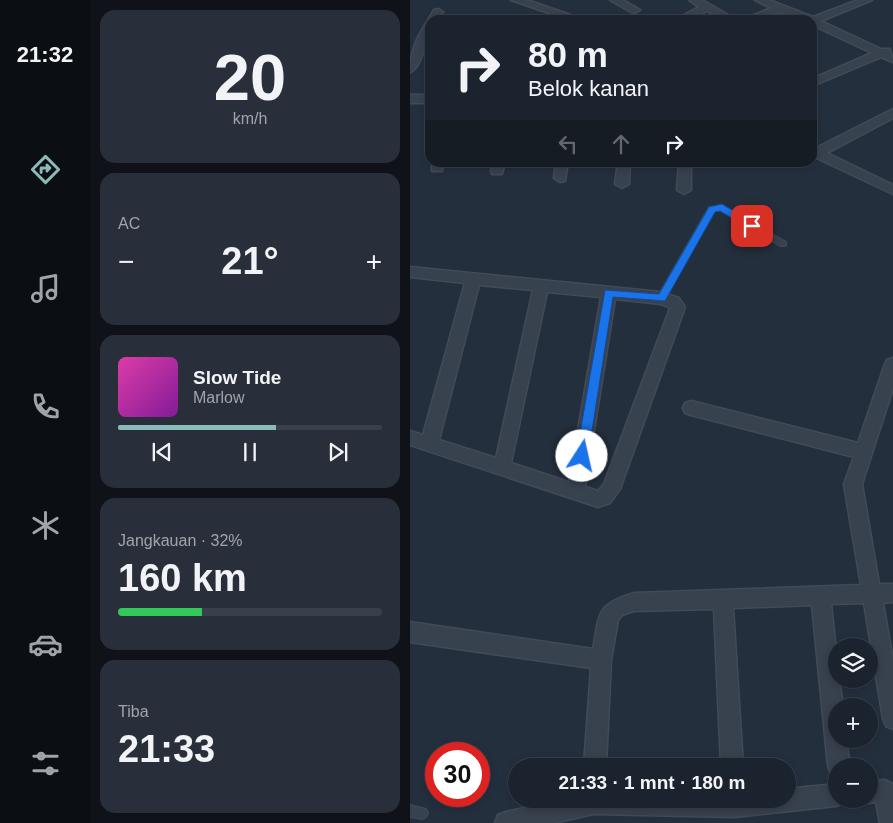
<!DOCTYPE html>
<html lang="id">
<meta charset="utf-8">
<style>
body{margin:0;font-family:Arial,sans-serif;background:#282f3a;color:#f1f3f6;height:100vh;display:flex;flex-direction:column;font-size:19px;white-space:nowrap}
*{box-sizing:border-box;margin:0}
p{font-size:16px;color:#a0a4aa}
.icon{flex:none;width:28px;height:28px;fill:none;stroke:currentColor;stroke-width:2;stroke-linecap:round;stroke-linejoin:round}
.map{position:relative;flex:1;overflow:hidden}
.sheet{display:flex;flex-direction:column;gap:10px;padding:10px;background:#0f1319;width:320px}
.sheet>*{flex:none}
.top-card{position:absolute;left:15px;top:15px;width:392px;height:152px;border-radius:15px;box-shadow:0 2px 8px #0003,0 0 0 1px #39404a;background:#1b232e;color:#f1f3f6;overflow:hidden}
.tools{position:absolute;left:418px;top:638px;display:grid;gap:10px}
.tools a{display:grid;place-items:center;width:50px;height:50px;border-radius:50%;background:#1b232e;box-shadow:0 2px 8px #0003,0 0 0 1px #39404a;font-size:25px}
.speed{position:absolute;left:15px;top:742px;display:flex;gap:10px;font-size:25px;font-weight:700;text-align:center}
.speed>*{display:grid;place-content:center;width:65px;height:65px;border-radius:50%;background:#1b232e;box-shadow:0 2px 8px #0003,0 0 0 1px #39404a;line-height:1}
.speed .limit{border:8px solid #d22;background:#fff;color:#111}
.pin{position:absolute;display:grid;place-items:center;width:42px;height:42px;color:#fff;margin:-21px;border-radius:10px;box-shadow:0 2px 8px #0006}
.me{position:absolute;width:55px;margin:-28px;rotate:10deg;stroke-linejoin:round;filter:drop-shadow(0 0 4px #0008)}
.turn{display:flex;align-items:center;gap:18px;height:105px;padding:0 20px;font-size:22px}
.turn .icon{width:65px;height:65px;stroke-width:2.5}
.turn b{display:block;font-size:35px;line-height:42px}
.lanes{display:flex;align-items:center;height:48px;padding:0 20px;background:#0003;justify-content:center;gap:25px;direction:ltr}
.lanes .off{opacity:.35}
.big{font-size:38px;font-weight:700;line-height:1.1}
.sheet .widget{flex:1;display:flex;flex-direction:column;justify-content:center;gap:8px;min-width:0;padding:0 18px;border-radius:15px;background:#282f3a}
.sheet .dial{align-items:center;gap:0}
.dial b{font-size:65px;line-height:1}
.song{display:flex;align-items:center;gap:15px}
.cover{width:60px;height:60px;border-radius:8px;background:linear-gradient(135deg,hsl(320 70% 55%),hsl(290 70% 35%))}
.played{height:5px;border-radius:2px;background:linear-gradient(90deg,#8bbbb9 60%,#39404a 60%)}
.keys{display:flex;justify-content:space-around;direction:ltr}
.heat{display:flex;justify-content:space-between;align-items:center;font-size:28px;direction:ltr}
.charge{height:8px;border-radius:4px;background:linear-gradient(90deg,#34c759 32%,#39404a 0)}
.trip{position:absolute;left:98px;top:758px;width:288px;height:50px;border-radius:25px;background:#1b232e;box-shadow:0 2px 8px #0003,0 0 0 1px #39404a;font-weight:700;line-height:50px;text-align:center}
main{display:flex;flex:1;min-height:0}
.tab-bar{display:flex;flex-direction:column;width:90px;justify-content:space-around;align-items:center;background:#0b0e12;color:#a0a4aa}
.tab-bar .icon{width:35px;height:35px}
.tab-bar .current{color:#8bbbb9}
.tab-bar b{font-size:22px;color:#f1f3f6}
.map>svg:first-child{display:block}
</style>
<main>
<nav class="tab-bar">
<b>21:32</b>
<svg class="icon current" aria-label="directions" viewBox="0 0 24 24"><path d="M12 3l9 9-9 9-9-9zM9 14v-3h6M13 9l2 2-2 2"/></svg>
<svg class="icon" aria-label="music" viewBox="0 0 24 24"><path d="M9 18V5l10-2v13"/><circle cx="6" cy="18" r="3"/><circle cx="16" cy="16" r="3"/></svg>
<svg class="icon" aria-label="phone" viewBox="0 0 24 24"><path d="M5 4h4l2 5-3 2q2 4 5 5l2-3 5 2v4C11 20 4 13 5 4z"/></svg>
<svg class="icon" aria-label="climate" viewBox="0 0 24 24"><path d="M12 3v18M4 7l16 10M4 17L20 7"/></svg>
<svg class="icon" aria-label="car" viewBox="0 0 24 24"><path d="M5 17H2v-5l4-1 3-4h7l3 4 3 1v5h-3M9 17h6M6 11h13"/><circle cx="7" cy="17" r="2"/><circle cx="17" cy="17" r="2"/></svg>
<svg class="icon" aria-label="filters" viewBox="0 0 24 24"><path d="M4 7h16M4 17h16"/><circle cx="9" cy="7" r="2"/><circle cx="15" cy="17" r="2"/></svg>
</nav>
<section class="sheet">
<div class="widget dial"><b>20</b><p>km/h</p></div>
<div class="widget"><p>AC</p>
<div class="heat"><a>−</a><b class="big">21°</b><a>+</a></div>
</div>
<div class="widget">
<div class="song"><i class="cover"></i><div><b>Slow Tide</b><p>Marlow</p></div></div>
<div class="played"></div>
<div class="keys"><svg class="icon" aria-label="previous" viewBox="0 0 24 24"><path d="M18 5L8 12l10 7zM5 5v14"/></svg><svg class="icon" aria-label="pause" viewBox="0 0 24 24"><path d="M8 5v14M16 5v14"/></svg><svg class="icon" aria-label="next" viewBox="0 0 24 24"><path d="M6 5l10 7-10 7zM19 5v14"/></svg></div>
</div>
<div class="widget"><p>Jangkauan · 32%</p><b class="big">160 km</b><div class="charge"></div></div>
<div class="widget"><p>Tiba</p><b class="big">21:33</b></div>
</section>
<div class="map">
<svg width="483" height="823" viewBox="0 0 483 823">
<rect width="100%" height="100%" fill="#242f3e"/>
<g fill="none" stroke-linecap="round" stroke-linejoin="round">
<defs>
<path id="service" d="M312 205 376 242V246H370L311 211H304L254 300H248L247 298 248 296 299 207Z
M0 805 16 809 18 813 16 817 12 819 0 817Z"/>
<path id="minor" d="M101 0H117L175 20H159Z
M200 0H213L230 10 225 13 221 12Z
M279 0H292L327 20H314L297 11 278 20H264L289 7Z
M345 0H359L403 17 448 0H462L411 21 471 49H480L483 62 471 57 402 86V79L462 53 402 25V20H391L370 12 347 20H332L361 8Z
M28 9 33 12 28 20H20C20 31 11 70 0 72 0 53 6 39 16 23L19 22 18 20 24 10Z
M0 95H20V103H0Z
M483 109V118L417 153 483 185V194L402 156V147L406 148Z
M22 162H34L32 171H22Z
M83 162H95L92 174H82L81 171Z
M146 162H158L155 181 150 182 144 178Z
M208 162H220L219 184 212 188 205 184Z
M269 162H281V190L274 194 267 190Z
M0 267 251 292 269 298 275 307 210 489 200 503 188 507 0 445V431L13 435 55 283 0 277ZM69 285 123 290 86 458 29 440ZM137 292 191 297 159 482 101 463ZM205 299 251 304 260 308 194 484 188 491 175 487Z
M483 358V388L452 484 469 584H483V602L473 603 483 661V729L476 726 473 719 454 603 421 604 426 652V679H429L433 706H426V739H436L440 766H426V776L421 774 418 766 402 605 323 608 333 766H311L304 609 224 611 212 615 208 620 201 660 196 766H174L181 668 0 642V622L183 649C190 612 186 605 224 593L451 585 434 484 444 457 281 415 275 413 273 408 275 403 281 401 448 443 475 364 477 360Z
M475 780 483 784V823H470L466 802 459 803 451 799H459V781Z
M426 784V799H435L434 803 426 806 324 817 183 814 144 823H85L88 815 96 812 154 799H376V789Z"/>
</defs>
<use href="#service" stroke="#414a57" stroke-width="2"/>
<use href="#minor" stroke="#414a57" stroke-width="3"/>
<use href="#service" fill="#38414e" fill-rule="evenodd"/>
<use href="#minor" fill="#38414e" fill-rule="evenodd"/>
</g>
<path fill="#1a73e8" stroke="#114b97" d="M312 204 345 224V228H339L310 211 305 212 255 301 203 297 178 456 172 461 168 459 166 456 195 290 249 294 299 207Z"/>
</svg>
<div class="tools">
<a><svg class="icon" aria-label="layers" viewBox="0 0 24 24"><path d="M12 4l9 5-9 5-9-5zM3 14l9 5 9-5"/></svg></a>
<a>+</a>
<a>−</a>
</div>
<div class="speed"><div class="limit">30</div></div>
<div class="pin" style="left:342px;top:226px;background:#d93025"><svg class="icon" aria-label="arrive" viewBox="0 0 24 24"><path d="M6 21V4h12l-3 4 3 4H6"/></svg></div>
<svg class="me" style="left:172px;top:456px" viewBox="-20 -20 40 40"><circle r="19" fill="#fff"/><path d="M0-13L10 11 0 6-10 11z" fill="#1a73e8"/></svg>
<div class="trip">21:33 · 1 mnt · 180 m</div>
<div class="top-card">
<div class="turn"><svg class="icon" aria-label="right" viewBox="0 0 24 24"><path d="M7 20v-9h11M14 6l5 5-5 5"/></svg><div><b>80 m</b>Belok kanan</div></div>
<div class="lanes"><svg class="icon off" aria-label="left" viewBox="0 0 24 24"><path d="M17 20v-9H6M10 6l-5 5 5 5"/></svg><svg class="icon off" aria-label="ahead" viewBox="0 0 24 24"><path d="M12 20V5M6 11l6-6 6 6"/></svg><svg class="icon" aria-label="right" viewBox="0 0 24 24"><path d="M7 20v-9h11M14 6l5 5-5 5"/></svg></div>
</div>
</div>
</main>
